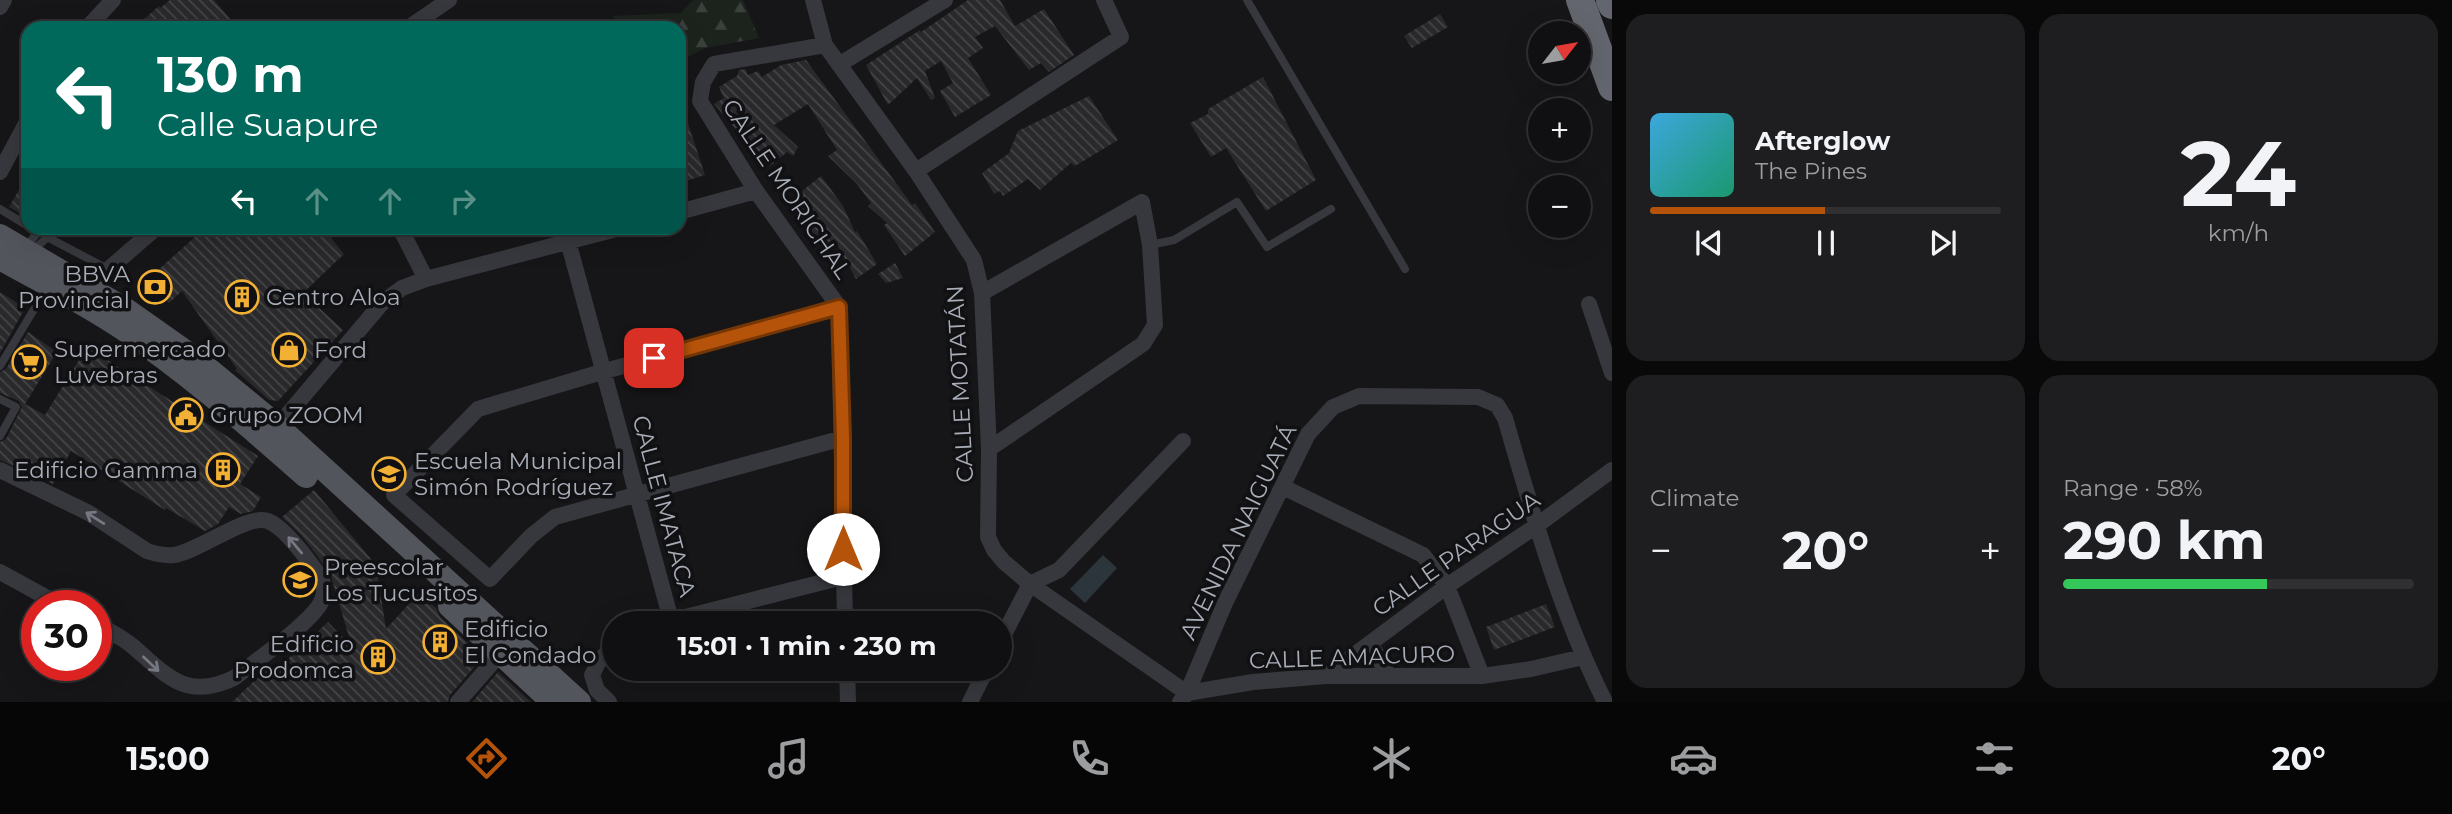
<!DOCTYPE html>
<meta charset="utf-8">
<style>
body{margin:0;font-family:Montserrat,sans-serif;background:#1e1e20;color:#f1f3f6;height:100vh;display:flex;flex-direction:column;font-size:26px;white-space:nowrap}
*{box-sizing:border-box;margin:0}
p{font-size:23px;color:#9c9d9f}
.icon{flex:none;width:38px;height:38px;fill:none;stroke:currentColor;stroke-width:2;stroke-linecap:round;stroke-linejoin:round}
.map{position:relative;flex:1;overflow:hidden}
.sheet{display:flex;flex-direction:column;gap:14px;padding:14px;background:#09090a;width:840px}
.sheet>*{flex:none}
.banner{position:absolute;left:21px;top:21px;width:665px;height:214px;border-radius:21px;box-shadow:0 7px 28px #0002,0 0 0 2px #303032;background:#00695c;color:#fff;overflow:hidden}
.needle{width:46px;rotate:59deg}
.buttons{position:absolute;left:1528px;top:21px;display:grid;gap:14px}
.buttons a{display:grid;place-items:center;width:63px;height:63px;border-radius:50%;background:#101012;box-shadow:0 7px 28px #0002,0 0 0 2px #303032;font-size:35px}
.speed{position:absolute;left:21px;top:590px;display:flex;gap:14px;font-size:35px;font-weight:700;text-align:center}
.speed>*{display:grid;place-content:center;width:91px;height:91px;border-radius:50%;background:#101012;box-shadow:0 7px 28px #0002,0 0 0 2px #303032;line-height:1}
.speed .limit{border:10px solid #d22;background:#fff;color:#111}
.pin{position:absolute;display:grid;place-items:center;width:60px;height:60px;color:#fff;margin:-30px;border-radius:14px;box-shadow:0 4px 10px #0006}
.me{position:absolute;width:77px;margin:-38px;rotate:0deg;stroke-linejoin:round;filter:drop-shadow(0 0 5px #0008)}
.turn{display:flex;align-items:center;gap:24px;height:147px;padding:0 21px;font-size:32px}
.turn .icon{width:91px;height:91px;stroke-width:2.5}
.turn b{display:block;font-size:49px;line-height:60px}
.lanes{display:flex;align-items:center;height:66px;padding:0 21px;background:#0003;justify-content:center;gap:35px;direction:ltr}
.lanes .off{opacity:.35}
.big{font-size:52px;font-weight:700;line-height:1.1}
.sheet .tile{flex:1;display:flex;flex-direction:column;justify-content:center;gap:10px;min-width:0;padding:0 24px;border-radius:21px;background:#1e1e20}
.sheet .dial{align-items:center;gap:0}
.dial b{font-size:91px;line-height:1}
.song{display:flex;align-items:center;gap:21px}
.cover{width:84px;height:84px;border-radius:10px;background:linear-gradient(135deg,hsl(200 70% 55%),hsl(160 70% 35%))}
.played{height:7px;border-radius:4px;background:linear-gradient(90deg,#b45309 50%,#303032 50%)}
.keys{display:flex;justify-content:space-around;direction:ltr}
.heat{display:flex;justify-content:space-between;align-items:center;font-size:38px;direction:ltr}
.charge{height:10px;border-radius:5px;background:linear-gradient(90deg,#34c759 58%,#303032 0)}
.sheet .tiles{flex:1;display:grid;gap:14px;grid-template-columns:repeat(2,1fr)}
.trip{position:absolute;left:602px;top:611px;width:410px;height:70px;border-radius:35px;background:#101012;box-shadow:0 7px 28px #0002,0 0 0 2px #303032;font-weight:700;line-height:70px;text-align:center}
.dock{display:flex;height:112px;justify-content:space-around;align-items:center;background:#060607;color:#9c9d9f}
.dock .icon{width:49px;height:49px}
.dock .selected{color:#b45309}
.dock b{font-size:32px;color:#f1f3f6}
main{display:flex;flex:1;min-height:0}
.map>svg:first-child{display:block}
</style>
<main>
<div class="map">
<svg width="1612" height="702" viewBox="0 0 1612 702">
<defs>
<pattern id="forest-firs" width="22" height="20" patternUnits="userSpaceOnUse" patternTransform="scale(1.75)"><rect width="22" height="20" fill="#1c231d"/><path d="M5 1l3.5 6h-7zM16 11l3.5 6h-7z" fill="#3a403c"/></pattern>
<pattern id="building-back-hatch" width="6" height="6" patternUnits="userSpaceOnUse" patternTransform="scale(1.75)"><rect width="6" height="6" fill="#29292c"/><path d="M-1 5l2 2M0 0l6 6M5-1l2 2" fill="none" stroke="#454548"/></pattern>
</defs>
<rect width="100%" height="100%" fill="#161618"/>
<path fill="url(#forest-firs)" d="M693 0H743L759 38 705 48 679 61V28H619L613 16 681 13Z"/>
<path fill="#2c353c" d="M1103 555 1117 568 1085 603 1070 589Z"/>
<path fill="url(#building-back-hatch)" d="M170 0H214L231 20 222 28H134L159 6 160 8Z
M968 0H1000L1015 26 1044 9 1074 55 1049 72 1041 63 1029 70 995 26 975 37 983 48 968 58 991 95 955 117 940 91 953 83 941 61 925 71 935 98 931 100 917 78 888 105 866 65 920 30 921 32Z
M1440 14 1448 27 1412 48 1404 36Z
M806 60 912 205 915 203 935 232 905 256 884 225 887 223 868 206 871 203 857 184 828 156 837 150 808 104 774 125 798 147 793 156 787 152 770 166 742 131 739 133 714 104 724 98 719 87 737 76 739 70 745 69 748 75 758 71 762 77 781 65Z
M1263 77 1316 180 1266 211 1226 148 1211 157 1190 123 1208 114V109Z
M1089 96 1118 140 1075 166 1071 163 1040 190 1028 179 1003 196 1000 191 994 194 982 173 1009 153 1018 131Z
M679 102H681L705 175 679 183Z
M28 174V218L9 207Z
M821 176 843 206 855 232 857 231 877 264 856 279 834 239 826 245 823 243 816 247 788 202Z
M205 228H323L344 254 303 293 343 330 278 401 269 400 235 370 237 369 182 291 169 303 148 279Z
M895 263 903 278 886 283 878 274Z
M0 292 25 308 0 353Z
M28 332 57 352 25 404 45 415 87 347 258 456 240 484 261 497 253 511 241 514 229 507 218 524 205 531 166 508 165 510 71 451 53 484 0 460V442L6 439 22 407 19 401 0 393V372L6 369Z
M314 490 376 565 386 629 419 593 436 608 440 617 483 657 450 695 448 702H232L271 665 276 670 328 622 352 647 330 573 302 536 282 517Z
M1546 604 1555 627 1494 650 1486 627Z
M498 672 531 702H472Z"/>
<g fill="none" stroke-linecap="round" stroke-linejoin="round">
<path stroke="#37383d" stroke-width="8" d="M1247 0 1405 269
M0 209 28 226
M47 237 108 269
M1150 245 1174 240 1237 202 1267 247 1331 209
M26 246 42 228
M32 251 58 228
M0 366 42 296
M0 399 16 407 0 436"/>
<path stroke="#37383d" stroke-width="16" d="M813 0 825 45 916 171 974 260 982 293 989 449 988 537 994 550 1004 562 1030 584 1187 693 1253 682 1326 676H1482L1531 669 1583 657
M0 7 4 0
M87 28 113 0
M408 28 449 0
M825 45 714 64 703 82 700 101 756 191 839 307 845 623
M840 64 945 0
M916 171 1121 37 1104 0
M0 172 28 120
M679 212 756 191
M400 228 426 279
M568 241 671 620
M88 287 156 228
M982 293 1142 202 1150 245 1155 325 1143 344 989 449
M1589 304 1612 373
M839 307 605 371 478 409 394 495 490 579 531 536 555 517 843 438
M272 433 382 303 402 288 426 279 620 228
M0 470 89 513 147 551C156 554 165 556 174 555 198 552 248 513 268 521 284 527 306 557 316 571 323 580 327 589 322 600 315 620 254 662 234 678 184 702 165 673 130 644 119 636 108 630 96 624
M1283 487 1423 555 1447 586 1482 676
M0 572 62 606
M662 623 843 577
M1370 643 1389 676
M999 644 1030 584 1059 570 1183 441
M847 668 848 702
M1326 676 1447 586 1536 526 1612 470
M458 702 505 648
M609 702 597 690 592 675 599 661 614 646
M970 702 987 668
M1180 702 1187 693 1225 603 1308 434 1333 407 1359 396 1478 397 1497 405 1505 418C1533 515 1560 612 1605 702"/>
<path stroke="#53555c" stroke-width="24" d="M0 236 126 310 197 360 278 427 579 702
M0 258C48 285 99 310 144 343 201 384 254 430 306 476
M450 606 553 702"/>
<path stroke="#63666e" stroke-width="28" d="M1580 0 1612 87
M1610 0 1612 5"/>
</g>
<defs><path id="oneway-shaft" d="M-6 0H5M1.5-3L5.5 0L1.5 3" fill="none" stroke-width="1.6" stroke-linecap="round" stroke-linejoin="round" transform="scale(1.75)"/></defs>
<g stroke="#757881">
<use href="#oneway-shaft" transform="translate(95 518) rotate(-148)"/>
<use href="#oneway-shaft" transform="translate(295 545) rotate(-130)"/>
<use href="#oneway-shaft" transform="translate(151 664) rotate(43)"/>
</g>
<g fill="none" stroke-linecap="round" stroke-linejoin="round">
<defs>
<path id="route" d="M654 358 839 307 843 438V549"/>
</defs>
<use href="#route" stroke="#753606" stroke-width="18"/>
<use href="#route" stroke="#b45309" stroke-width="12"/>
</g>
<defs>
<symbol id="bank-ring" viewBox="-11 -11 22 22"><circle r="9.5" fill="#111113" stroke="#f2b134" stroke-width="1.5"/><path d="M-6-4H6V4H-6ZM0-2.3a2.3 2.3 0 1 0 0 4.6a2.3 2.3 0 1 0 0-4.6Z" fill="#f2b134"/></symbol>
<symbol id="building-ring" viewBox="-11 -11 22 22"><circle r="9.5" fill="#111113" stroke="#f2b134" stroke-width="1.5"/><path d="M-4-6H4V6H1V3H-1V6H-4ZM-2.5-4.3h1.7v1.8h-1.7ZM.8-4.3h1.7v1.8H.8ZM-2.5-1h1.7V.8h-1.7ZM.8-1h1.7V.8H.8Z" fill="#f2b134"/></symbol>
<symbol id="shop-ring" viewBox="-11 -11 22 22"><circle r="9.5" fill="#111113" stroke="#f2b134" stroke-width="1.5"/><path d="M-5-2.5h2.3a2.7 3.5 0 0 1 5.4 0H5L5.5 6h-11ZM-1.5-2.5h3a1.5 2.3 0 0 0-3 0Z" fill="#f2b134"/></symbol>
<symbol id="supermarket-ring" viewBox="-11 -11 22 22"><circle r="9.5" fill="#111113" stroke="#f2b134" stroke-width="1.5"/><path d="M-6-5.5h2.5l.6 2H6L4.5 2H-2.5L-4.4-4H-6ZM-1.5 3.2a1.3 1.3 0 1 0 .1 0ZM3 3.2a1.3 1.3 0 1 0 .1 0Z" fill="#f2b134"/></symbol>
<symbol id="civic-ring" viewBox="-11 -11 22 22"><circle r="9.5" fill="#111113" stroke="#f2b134" stroke-width="1.5"/><path d="M-.6-6.5H3V-4.5H.6V-3L4-1V1h2V6H-6V1h2V-1L-.6-3ZM-1.2 2.5V6h2.4V2.5Z" fill="#f2b134"/></symbol>
<symbol id="school-ring" viewBox="-11 -11 22 22"><circle r="9.5" fill="#111113" stroke="#f2b134" stroke-width="1.5"/><path d="M0-5L7-2L0 1L-7-2ZM-4 1L0 2.5L4 1V4Q0 6-4 4Z" fill="#f2b134"/></symbol>
</defs>
<g fill-rule="evenodd">
<use href="#bank-ring" x="136" y="268" width="38" height="38"/>
<use href="#building-ring" x="223" y="278" width="38" height="38"/>
<use href="#shop-ring" x="270" y="331" width="38" height="38"/>
<use href="#supermarket-ring" x="10" y="343" width="38" height="38"/>
<use href="#civic-ring" x="167" y="396" width="38" height="38"/>
<use href="#building-ring" x="204" y="451" width="38" height="38"/>
<use href="#school-ring" x="370" y="455" width="38" height="38"/>
<use href="#school-ring" x="281" y="561" width="38" height="38"/>
<use href="#building-ring" x="421" y="623" width="38" height="38"/>
<use href="#building-ring" x="359" y="638" width="38" height="38"/>
</g>
<g text-anchor="middle" dominant-baseline="central" stroke-width="7" stroke-linejoin="round" paint-order="stroke">
<g font-size="23" fill="#a8adb8" stroke="#111113">
<text transform="translate(787 189) rotate(56)">CALLE MORICHAL</text>
<text transform="translate(960 384) rotate(-93)">CALLE MOTATÁN</text>
<text transform="translate(664 506) rotate(75)">CALLE IMATACA</text>
<text transform="translate(1238 532) rotate(-64)">AVENIDA NAIGUATÁ</text>
<text transform="translate(1456 554) rotate(-35)">CALLE PARAGUA</text>
<text transform="translate(1352 657) rotate(-2)">CALLE AMACURO</text>
</g>
<g font-size="23" fill="#a8adb8" stroke="#111113" text-anchor="start">
<text x="130" y="274" text-anchor="end">BBVA<tspan x="130" dy="26">Provincial</tspan></text>
<text x="266" y="297">Centro Aloa</text>
<text x="54" y="349">Supermercado<tspan x="54" dy="26">Luvebras</tspan></text>
<text x="314" y="350">Ford</text>
<text x="210" y="415">Grupo ZOOM</text>
<text x="414" y="461">Escuela Municipal<tspan x="414" dy="26">Simón Rodríguez</tspan></text>
<text x="198" y="470" text-anchor="end">Edificio Gamma</text>
<text x="324" y="567">Preescolar<tspan x="324" dy="26">Los Tucusitos</tspan></text>
<text x="464" y="629">Edificio<tspan x="464" dy="26">El Condado</tspan></text>
<text x="354" y="644" text-anchor="end">Edificio<tspan x="354" dy="26">Prodomca</tspan></text>
</g>
</g>
</svg>
<div class="buttons">
<a><svg class="needle" viewBox="-14 -14 28 28"><path d="M0-13l5 13h-10z" fill="#e53935"/><path d="M0 13l5-13h-10z" fill="#9c9d9f"/></svg></a>
<a>+</a>
<a>−</a>
</div>
<div class="speed"><div class="limit">30</div></div>
<div class="pin" style="left:654px;top:358px;background:#d93025"><svg class="icon" aria-label="arrive" viewBox="0 0 24 24"><path d="M6 21V4h12l-3 4 3 4H6"/></svg></div>
<svg class="me" style="left:843px;top:549px" viewBox="-20 -20 40 40"><circle r="19" fill="#fff"/><path d="M0-13L10 11 0 6-10 11z" fill="#b45309"/></svg>
<div class="trip">15:01 · 1 min · 230 m</div>
<div class="banner">
<div class="turn"><svg class="icon" aria-label="left" viewBox="0 0 24 24"><path d="M17 20v-9H6M10 6l-5 5 5 5"/></svg><div><b>130 m</b>Calle Suapure</div></div>
<div class="lanes"><svg class="icon" aria-label="left" viewBox="0 0 24 24"><path d="M17 20v-9H6M10 6l-5 5 5 5"/></svg><svg class="icon off" aria-label="ahead" viewBox="0 0 24 24"><path d="M12 20V5M6 11l6-6 6 6"/></svg><svg class="icon off" aria-label="ahead" viewBox="0 0 24 24"><path d="M12 20V5M6 11l6-6 6 6"/></svg><svg class="icon off" aria-label="right" viewBox="0 0 24 24"><path d="M7 20v-9h11M14 6l5 5-5 5"/></svg></div>
</div>
</div>
<section class="sheet">
<div class="tiles">
<div class="tile">
<div class="song"><i class="cover"></i><div><b>Afterglow</b><p>The Pines</p></div></div>
<div class="played"></div>
<div class="keys"><svg class="icon" aria-label="previous" viewBox="0 0 24 24"><path d="M18 5L8 12l10 7zM5 5v14"/></svg><svg class="icon" aria-label="pause" viewBox="0 0 24 24"><path d="M8 5v14M16 5v14"/></svg><svg class="icon" aria-label="next" viewBox="0 0 24 24"><path d="M6 5l10 7-10 7zM19 5v14"/></svg></div>
</div>
<div class="tile dial"><b>24</b><p>km/h</p></div>
<div class="tile"><p>Climate</p>
<div class="heat"><a>−</a><b class="big">20°</b><a>+</a></div>
</div>
<div class="tile"><p>Range · 58%</p><b class="big">290 km</b><div class="charge"></div></div>
</div>
</section>
</main>
<nav class="dock">
<b>15:00</b>
<svg class="icon selected" aria-label="directions" viewBox="0 0 24 24"><path d="M12 3l9 9-9 9-9-9zM9 14v-3h6M13 9l2 2-2 2"/></svg>
<svg class="icon" aria-label="music" viewBox="0 0 24 24"><path d="M9 18V5l10-2v13"/><circle cx="6" cy="18" r="3"/><circle cx="16" cy="16" r="3"/></svg>
<svg class="icon" aria-label="phone" viewBox="0 0 24 24"><path d="M5 4h4l2 5-3 2q2 4 5 5l2-3 5 2v4C11 20 4 13 5 4z"/></svg>
<svg class="icon" aria-label="climate" viewBox="0 0 24 24"><path d="M12 3v18M4 7l16 10M4 17L20 7"/></svg>
<svg class="icon" aria-label="car" viewBox="0 0 24 24"><path d="M5 17H2v-5l4-1 3-4h7l3 4 3 1v5h-3M9 17h6M6 11h13"/><circle cx="7" cy="17" r="2"/><circle cx="17" cy="17" r="2"/></svg>
<svg class="icon" aria-label="filters" viewBox="0 0 24 24"><path d="M4 7h16M4 17h16"/><circle cx="9" cy="7" r="2"/><circle cx="15" cy="17" r="2"/></svg>
<b>20°</b>
</nav>
